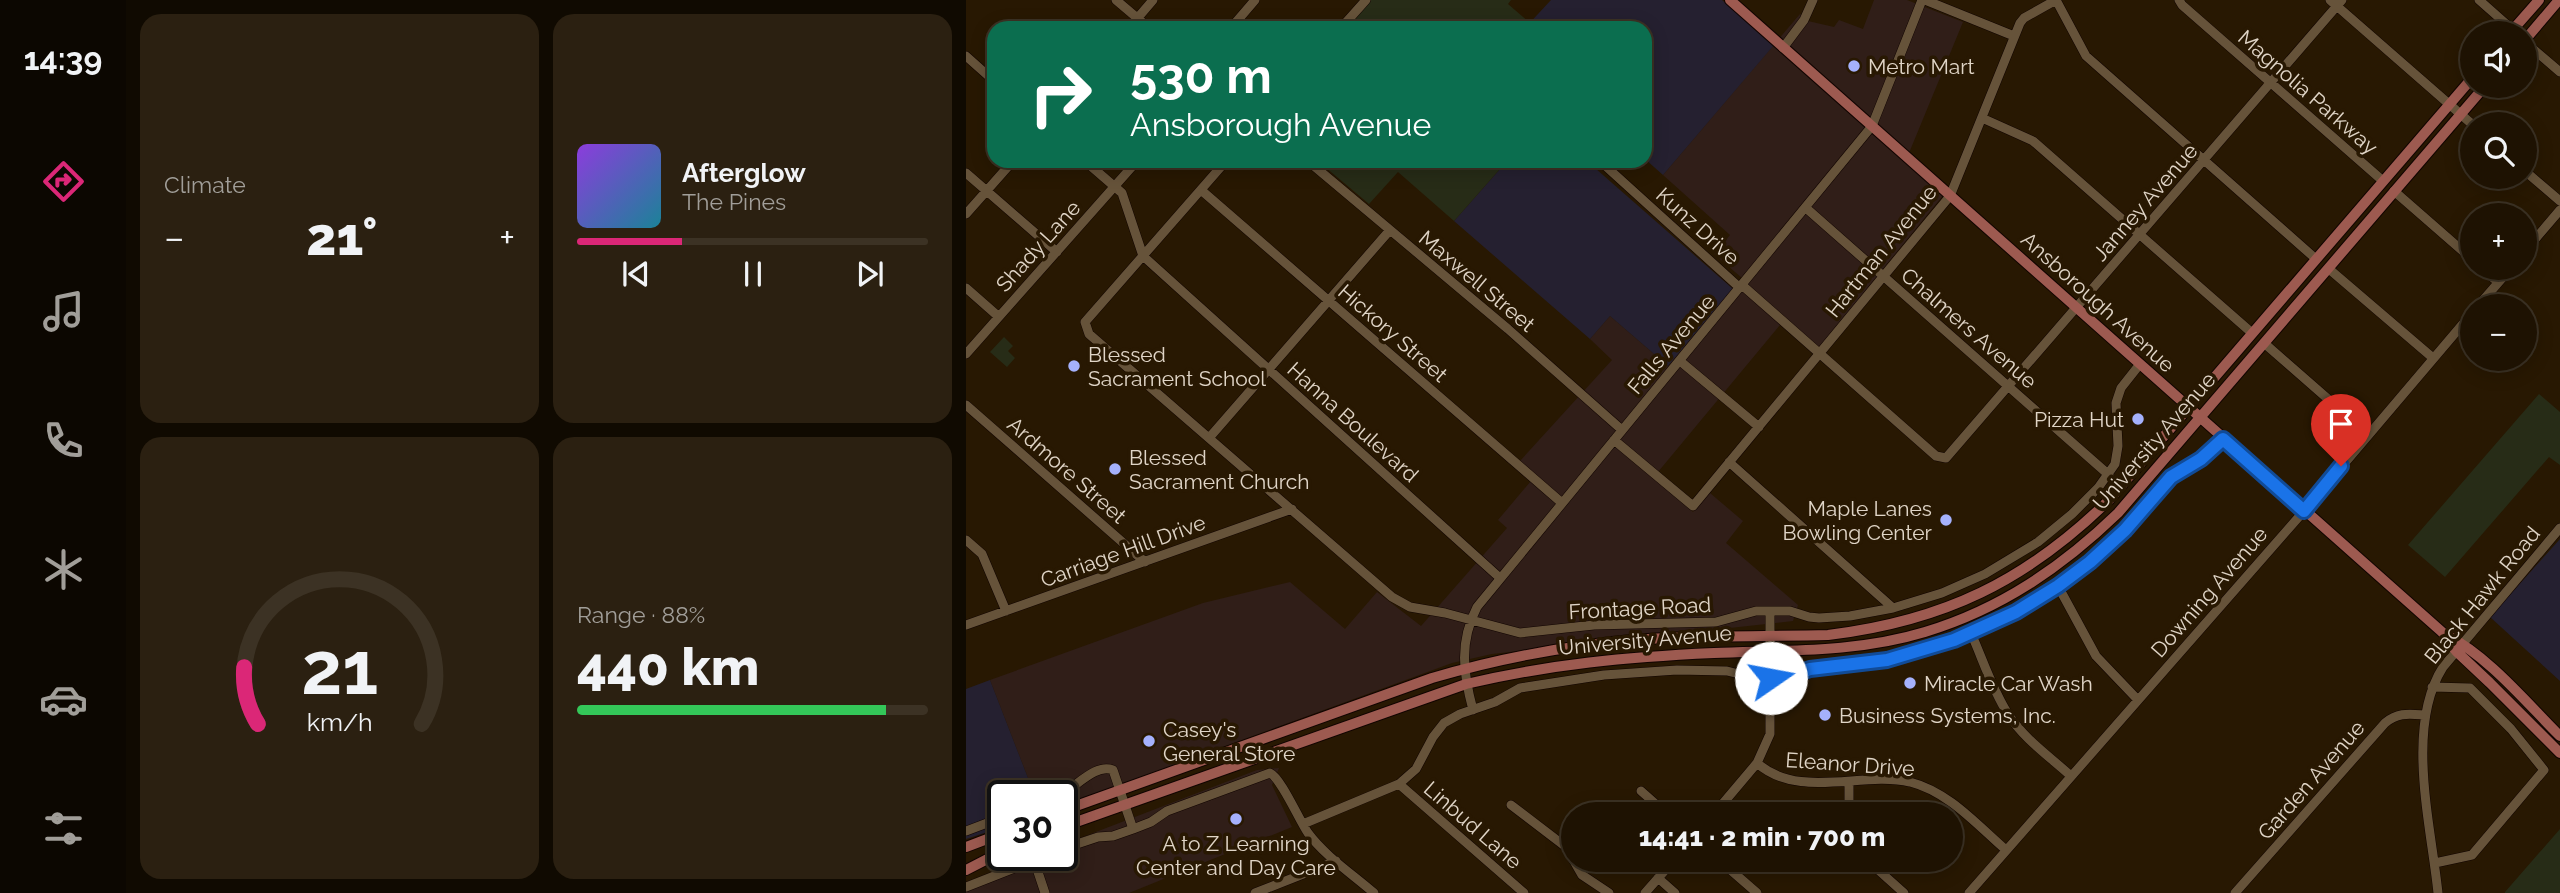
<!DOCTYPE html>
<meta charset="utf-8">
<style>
body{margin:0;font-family:Raleway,sans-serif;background:#2b2011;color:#f1f3f6;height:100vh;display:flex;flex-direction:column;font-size:26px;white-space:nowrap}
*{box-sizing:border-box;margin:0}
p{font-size:23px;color:#a19e99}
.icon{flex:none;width:38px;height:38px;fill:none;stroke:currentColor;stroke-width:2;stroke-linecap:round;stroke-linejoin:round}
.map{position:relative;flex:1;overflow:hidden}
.panel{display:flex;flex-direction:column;gap:14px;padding:14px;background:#100a01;width:840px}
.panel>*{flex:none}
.top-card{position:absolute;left:21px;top:21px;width:665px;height:147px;border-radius:21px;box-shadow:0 4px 18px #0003,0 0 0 2px #3c3224;background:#0b6e4f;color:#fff;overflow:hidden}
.fabs{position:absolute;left:1494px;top:21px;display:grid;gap:14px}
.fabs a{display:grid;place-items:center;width:77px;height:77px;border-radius:50%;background:#1e1202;box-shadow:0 4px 18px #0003,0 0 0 2px #3c3224;font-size:35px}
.speed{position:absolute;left:21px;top:780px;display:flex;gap:14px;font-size:35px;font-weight:700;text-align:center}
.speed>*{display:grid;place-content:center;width:91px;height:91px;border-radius:50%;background:#1e1202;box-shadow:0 4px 18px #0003,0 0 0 2px #3c3224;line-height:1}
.speed .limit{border:4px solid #111;border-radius:10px;background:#fff;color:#111}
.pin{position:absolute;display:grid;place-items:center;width:60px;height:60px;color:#fff;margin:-72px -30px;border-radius:50% 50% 50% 0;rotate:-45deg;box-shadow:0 0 7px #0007}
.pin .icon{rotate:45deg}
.me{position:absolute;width:77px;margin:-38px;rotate:78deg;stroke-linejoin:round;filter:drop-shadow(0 0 5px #0008)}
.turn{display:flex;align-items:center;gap:24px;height:147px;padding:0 28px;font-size:32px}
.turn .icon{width:91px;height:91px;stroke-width:2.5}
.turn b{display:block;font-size:49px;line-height:60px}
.big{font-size:52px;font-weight:800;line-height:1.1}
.panel .tile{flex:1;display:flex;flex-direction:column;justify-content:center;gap:10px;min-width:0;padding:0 24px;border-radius:21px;background:#2b2011}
.panel .dial{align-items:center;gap:0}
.dial svg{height:182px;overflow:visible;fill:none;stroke:#3c3224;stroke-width:7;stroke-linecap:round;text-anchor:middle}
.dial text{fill:#f1f3f6;stroke:none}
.song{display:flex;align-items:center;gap:21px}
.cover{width:84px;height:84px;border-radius:10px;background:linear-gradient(135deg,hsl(270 70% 55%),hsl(190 70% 35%))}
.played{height:7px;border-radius:4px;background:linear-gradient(90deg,#db2777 30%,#3c3224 30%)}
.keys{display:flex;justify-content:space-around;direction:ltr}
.heat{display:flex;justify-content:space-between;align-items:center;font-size:38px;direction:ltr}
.charge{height:10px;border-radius:5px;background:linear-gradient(90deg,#34c759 88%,#3c3224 0)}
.panel .tiles{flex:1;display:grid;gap:14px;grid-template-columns:repeat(2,1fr)}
.trip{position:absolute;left:595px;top:802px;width:402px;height:70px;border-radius:35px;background:#1e1202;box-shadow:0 4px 18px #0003,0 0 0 2px #3c3224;font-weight:800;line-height:70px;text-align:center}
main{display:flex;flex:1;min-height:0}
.tabs{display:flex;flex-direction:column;width:126px;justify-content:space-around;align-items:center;background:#0c0701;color:#a19e99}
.tabs .icon{width:49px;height:49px}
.tabs .active{color:#db2777}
.tabs b{font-size:32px;color:#f1f3f6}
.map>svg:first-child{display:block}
</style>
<main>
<nav class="tabs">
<b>14:39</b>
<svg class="icon active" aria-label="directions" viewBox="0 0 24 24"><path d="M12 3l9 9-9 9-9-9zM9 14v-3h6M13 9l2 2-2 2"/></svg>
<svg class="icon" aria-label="music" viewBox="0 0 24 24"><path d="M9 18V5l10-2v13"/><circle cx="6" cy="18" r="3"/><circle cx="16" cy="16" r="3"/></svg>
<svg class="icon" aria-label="phone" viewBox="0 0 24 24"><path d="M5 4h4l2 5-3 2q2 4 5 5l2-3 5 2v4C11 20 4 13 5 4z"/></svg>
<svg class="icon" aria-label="climate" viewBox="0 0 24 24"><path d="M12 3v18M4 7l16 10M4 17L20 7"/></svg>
<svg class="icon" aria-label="car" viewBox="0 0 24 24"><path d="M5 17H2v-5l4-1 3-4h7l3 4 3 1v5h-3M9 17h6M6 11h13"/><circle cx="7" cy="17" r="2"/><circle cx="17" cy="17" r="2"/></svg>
<svg class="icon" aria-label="filters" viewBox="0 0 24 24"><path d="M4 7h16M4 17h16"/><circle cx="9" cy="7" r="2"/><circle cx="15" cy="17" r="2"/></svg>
</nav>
<section class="panel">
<div class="tiles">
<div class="tile"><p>Climate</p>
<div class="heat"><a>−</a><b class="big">21°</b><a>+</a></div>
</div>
<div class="tile">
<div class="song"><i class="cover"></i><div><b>Afterglow</b><p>The Pines</p></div></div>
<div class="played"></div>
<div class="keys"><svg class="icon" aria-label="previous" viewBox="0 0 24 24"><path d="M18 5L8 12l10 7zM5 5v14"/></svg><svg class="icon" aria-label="pause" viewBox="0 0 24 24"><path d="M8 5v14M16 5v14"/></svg><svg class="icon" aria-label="next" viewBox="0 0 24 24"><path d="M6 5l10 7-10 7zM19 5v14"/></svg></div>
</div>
<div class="tile dial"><svg viewBox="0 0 100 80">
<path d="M14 69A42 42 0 1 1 86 69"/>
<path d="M14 69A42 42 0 0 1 8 44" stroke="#db2777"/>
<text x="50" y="56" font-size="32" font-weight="700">21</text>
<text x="50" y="72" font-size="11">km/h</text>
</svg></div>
<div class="tile"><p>Range · 88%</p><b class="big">440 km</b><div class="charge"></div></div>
</div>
</section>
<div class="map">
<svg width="1594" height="893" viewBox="0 0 1594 893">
<rect width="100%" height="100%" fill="#281802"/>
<path fill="#301e18" d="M908 0H941L997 22 943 153 983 188 853 347 819 319 687 478 727 512 744 493 777 521 760 543 832 605 827 621 526 654 486 663 96 806V796H69L24 680 237 603 324 582 379 629 411 592 455 626 541 528 532 520 570 475 554 461 646 360 624 339 644 316 702 366 776 278 748 254 764 235 697 175 834 14 842 21 868 27 873 20 897 29Z
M313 768 306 785 326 827 163 893H0V882L68 856H96V845L291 770Z"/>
<path fill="#252030" d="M585 0H756L808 45 697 175 679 159V28H559Z
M541 161H621L767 289 702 366 644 316 624 339 488 221Z
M1594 539V681L1524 617Z
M24 680 69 796H37V827L0 839V689Z"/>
<path fill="#272c17" d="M401 0H545L542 4 564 23 559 28H377Z
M352 161H541L488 221 432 172 403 204Z
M38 337 47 346 42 351 49 358 41 367 24 352Z
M1573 394 1594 412V465L1583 457 1479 577 1442 545Z
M1594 829V893H1539V892Z"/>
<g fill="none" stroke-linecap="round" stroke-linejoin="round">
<defs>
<path id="minor" d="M150 0 183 28
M959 0 1048 36
M1090 0 1120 56 1350 259
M1213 0 1216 5 1417 181
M1364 0 1507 125
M1513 0 1547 30
M163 28 187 0
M265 28 289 0
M375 28 400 0
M1559 42 1594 72
M817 48 838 20 847 0
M0 56 28 81
M1016 118 1067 141 1286 333
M119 161 156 193 177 256 534 578
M260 161 119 322 123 334 426 597 444 607 479 613 554 633 628 625 750 622 790 611H824L843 617 853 618 884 616 927 608 976 593 1019 574 1072 542 1106 514 1132 488 1149 464 1152 446 1150 403 1155 388 1174 364
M342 161 542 329 656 430
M634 161 774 288
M1559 171 1594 201
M0 173 91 252
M235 190 596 503
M1428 191 1507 260
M840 208 1143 475
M0 214 47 161
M1559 251 1594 210
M1515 268 1532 282
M1363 269 1467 358
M777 286 970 456 980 458 1376 0
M0 288 33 317
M1512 306 1545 268
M1298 343 1402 434
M0 354 171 161
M714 361 793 427
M0 405 179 562
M243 438 424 230
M648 440 727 506 984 196 1054 23 1058 18 1090 0
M763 462 927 608
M0 540 16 554 40 611
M1092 586 1130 656 1172 700
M0 625 326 509
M1005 633C1017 660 1026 689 1042 714 1058 739 1083 756 1105 776
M1466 687 1504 688 1545 729 1578 770 1506 855 1469 863
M507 710C497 673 493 642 511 607L906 126 956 0
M791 763C833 800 895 771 944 782 983 792 1011 825 1040 850
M883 782V814
M433 784 558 893
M675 791 701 814
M92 796C109 789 128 763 147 770L167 829
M545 805 600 847 616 875 643 893
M748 814 791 763 804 734V611
M337 824 433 784 450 769 467 737 478 723 494 714 529 702 554 688 638 675 711 670 761 671 789 678 824 676 844 669 921 660 988 640 1050 612 1112 571 1159 530 1205 476 1235 459 1257 439
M0 831 37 817
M96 849 132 837 147 836 167 829 185 822 201 811 304 773C315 778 333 820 342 833 359 856 386 874 408 893
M752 859 791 893
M900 859 938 893
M68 860 79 893
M692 878 709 893
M0 887 79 856
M289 893 370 861
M679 893 709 859
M1003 893 1338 511 1507 312
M1269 893 1419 723C1432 712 1443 714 1459 715
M1472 893C1465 825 1439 727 1477 667L1594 528"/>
<path id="major" d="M764 0 1476 632 1490 651 1524 683 1594 753
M1544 33 1573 0
M1559 40 1593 0
M1479 634C1523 657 1558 700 1594 736
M96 811 466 678C517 663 569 652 622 645 701 634 783 637 862 635 978 621 1060 581 1143 500L1507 77
M96 827 500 684C585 664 661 657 748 653 819 650 890 653 959 632 1035 609 1096 567 1152 513L1519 86
M0 847 37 833
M0 870 37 851"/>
</defs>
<use href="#minor" stroke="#110400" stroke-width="10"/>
<use href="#major" stroke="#110400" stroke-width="12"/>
<use href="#minor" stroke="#66533a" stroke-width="9"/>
<use href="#major" stroke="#9d5a50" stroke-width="10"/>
</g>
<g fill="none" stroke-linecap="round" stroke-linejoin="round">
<defs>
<path id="route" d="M805 678 824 676 844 669 921 660 988 640 1050 612 1092 586 1124 562 1159 530 1205 477 1235 459 1257 439 1338 511 1375 466"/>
</defs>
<use href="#route" stroke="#114b97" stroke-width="18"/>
<use href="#route" stroke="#1a73e8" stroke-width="12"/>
</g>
<g fill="#a5b1fc" stroke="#281802" stroke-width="2.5">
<circle cx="888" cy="66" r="7"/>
<circle cx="108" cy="366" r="7"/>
<circle cx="1172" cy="419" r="7"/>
<circle cx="149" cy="469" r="7"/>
<circle cx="980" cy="520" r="7"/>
<circle cx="944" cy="683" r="7"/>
<circle cx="859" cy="715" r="7"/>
<circle cx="183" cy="741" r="7"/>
<circle cx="270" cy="819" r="7"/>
</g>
<g text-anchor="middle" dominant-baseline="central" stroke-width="7" stroke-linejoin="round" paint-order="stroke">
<g font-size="21" fill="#e0d5c7" stroke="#281802" text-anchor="start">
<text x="902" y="66">Metro Mart</text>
<text x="122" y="354">Blessed<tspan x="122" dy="24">Sacrament School</tspan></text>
<text x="1158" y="419" text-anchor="end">Pizza Hut</text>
<text x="163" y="457">Blessed<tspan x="163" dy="24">Sacrament Church</tspan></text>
<text x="966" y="508" text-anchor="end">Maple Lanes<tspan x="966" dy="24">Bowling Center</tspan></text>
<text x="958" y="683">Miracle Car Wash</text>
<text x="873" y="715">Business Systems, Inc.</text>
<text x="197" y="729">Casey's<tspan x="197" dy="24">General Store</tspan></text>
<text x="270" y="843" text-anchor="middle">A to Z Learning<tspan x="270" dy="24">Center and Day Care</tspan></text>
</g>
<g font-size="21" fill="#e0d5c7" stroke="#281802">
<text transform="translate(1342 92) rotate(41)">Magnolia Parkway</text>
<text transform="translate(1179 202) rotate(-49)">Janney Avenue</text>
<text transform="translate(732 226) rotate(42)">Kunz Drive</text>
<text transform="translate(72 246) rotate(-48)">Shady Lane</text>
<text transform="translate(915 251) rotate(-51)">Hartman Avenue</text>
<text transform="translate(511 281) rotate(40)">Maxwell Street</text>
<text transform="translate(1132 302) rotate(42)">Ansborough Avenue</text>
<text transform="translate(1003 328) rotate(41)">Chalmers Avenue</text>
<text transform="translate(427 333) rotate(41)">Hickory Street</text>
<text transform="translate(705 344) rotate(-50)">Falls Avenue</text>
<text transform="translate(387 422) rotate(42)">Hanna Boulevard</text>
<text transform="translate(1188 441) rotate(-49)">University Avenue</text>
<text transform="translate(101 470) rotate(41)">Ardmore Street</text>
<text transform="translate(157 551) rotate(-20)">Carriage Hill Drive</text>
<text transform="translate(1243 592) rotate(-49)">Downing Avenue</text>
<text transform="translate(1516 595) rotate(-51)">Black Hawk Road</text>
<text transform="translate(674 608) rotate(-3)">Frontage Road</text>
<text transform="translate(679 640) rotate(-5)">University Avenue</text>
<text transform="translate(884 764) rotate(4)">Eleanor Drive</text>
<text transform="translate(1345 780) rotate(-49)">Garden Avenue</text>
<text transform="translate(507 825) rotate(41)">Linbud Lane</text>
</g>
</g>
</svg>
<div class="fabs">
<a><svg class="icon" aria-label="sound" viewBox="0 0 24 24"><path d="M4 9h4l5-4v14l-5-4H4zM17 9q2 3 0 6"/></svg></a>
<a><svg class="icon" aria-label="search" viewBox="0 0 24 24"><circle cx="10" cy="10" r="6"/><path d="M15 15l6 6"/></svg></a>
<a>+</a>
<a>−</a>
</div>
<div class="speed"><div class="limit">30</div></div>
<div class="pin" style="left:1375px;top:466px;background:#d93025"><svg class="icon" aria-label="arrive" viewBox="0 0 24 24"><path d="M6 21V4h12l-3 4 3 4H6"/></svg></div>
<svg class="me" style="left:805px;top:678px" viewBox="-20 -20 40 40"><circle r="19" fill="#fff"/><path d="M0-13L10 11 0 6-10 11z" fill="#1a73e8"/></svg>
<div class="trip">14:41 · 2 min · 700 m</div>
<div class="top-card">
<div class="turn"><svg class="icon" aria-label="right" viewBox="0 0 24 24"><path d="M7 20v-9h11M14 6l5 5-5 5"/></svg><div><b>530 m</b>Ansborough Avenue</div></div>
</div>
</div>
</main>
